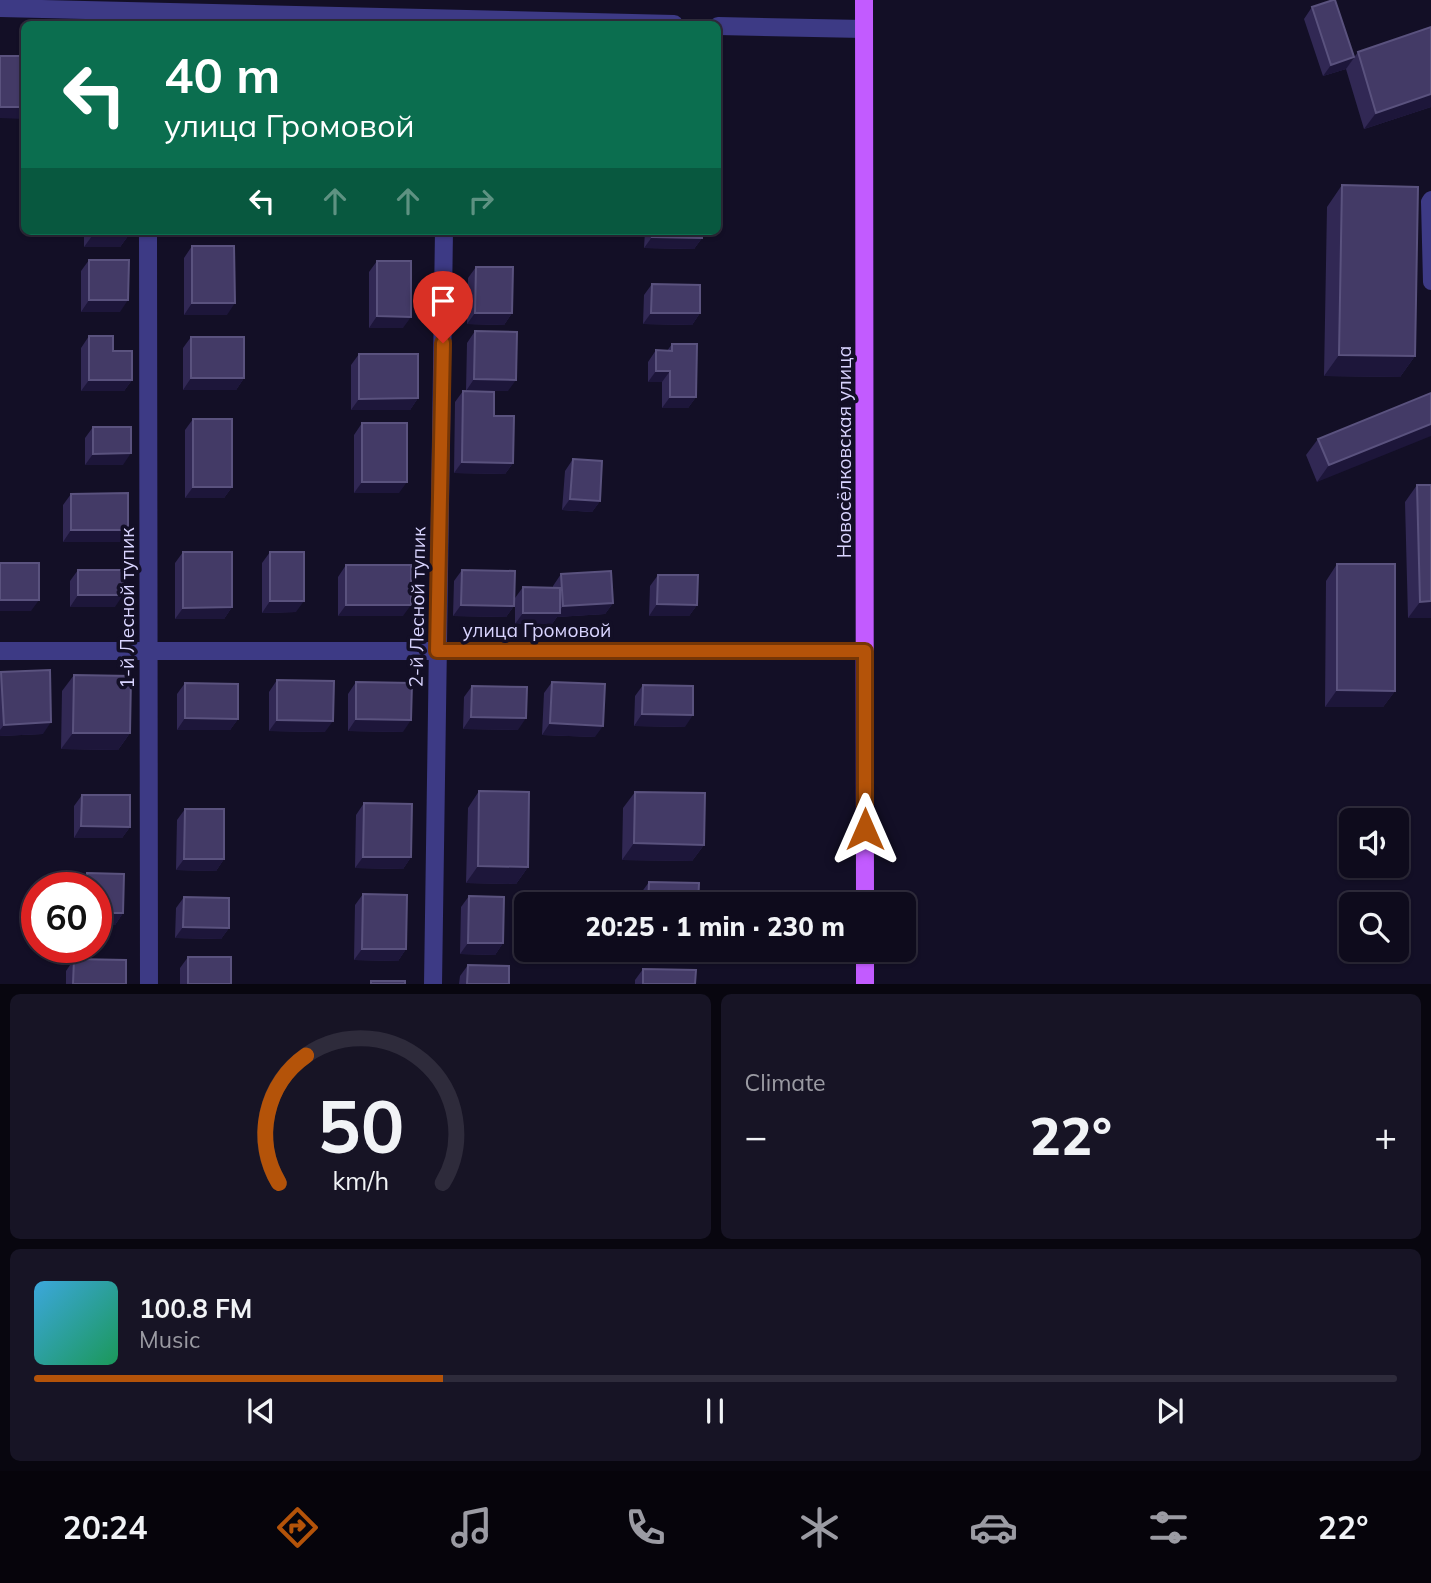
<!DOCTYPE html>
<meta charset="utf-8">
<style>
body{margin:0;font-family:Mulish,sans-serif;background:#171425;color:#f1f3f6;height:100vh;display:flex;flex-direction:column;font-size:26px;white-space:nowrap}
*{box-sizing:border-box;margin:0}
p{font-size:23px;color:#9b9ba3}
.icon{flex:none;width:38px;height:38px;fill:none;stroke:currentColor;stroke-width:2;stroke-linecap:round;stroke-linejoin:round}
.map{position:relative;height:984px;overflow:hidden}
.panel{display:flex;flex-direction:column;gap:10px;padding:10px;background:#08060f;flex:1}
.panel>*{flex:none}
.hud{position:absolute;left:21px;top:21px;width:700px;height:214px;border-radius:10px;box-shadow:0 2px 5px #0004,0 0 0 2px #2e2b3b;background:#0b6e4f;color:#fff;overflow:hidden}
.tools{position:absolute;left:1339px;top:808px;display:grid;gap:14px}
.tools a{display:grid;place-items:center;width:70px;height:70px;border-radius:10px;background:#0e0b1c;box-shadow:0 2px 5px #0004,0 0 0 2px #2e2b3b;font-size:35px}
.speed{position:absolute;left:21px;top:872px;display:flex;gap:14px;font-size:35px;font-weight:700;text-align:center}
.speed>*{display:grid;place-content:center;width:91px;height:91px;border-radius:50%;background:#0e0b1c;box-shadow:0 2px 5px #0004,0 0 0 2px #2e2b3b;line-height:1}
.speed .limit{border:10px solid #d22;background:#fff;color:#111}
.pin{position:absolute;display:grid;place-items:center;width:60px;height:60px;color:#fff;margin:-72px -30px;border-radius:50% 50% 50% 0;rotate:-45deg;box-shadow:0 0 7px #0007}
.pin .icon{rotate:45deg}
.me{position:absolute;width:77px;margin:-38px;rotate:0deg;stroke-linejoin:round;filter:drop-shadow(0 0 5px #0008)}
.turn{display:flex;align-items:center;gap:24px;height:147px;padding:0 28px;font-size:32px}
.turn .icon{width:91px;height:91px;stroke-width:2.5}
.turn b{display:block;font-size:49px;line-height:60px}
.lanes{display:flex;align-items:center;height:66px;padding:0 28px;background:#0003;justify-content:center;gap:35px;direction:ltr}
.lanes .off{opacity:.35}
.big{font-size:52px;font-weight:800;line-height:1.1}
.panel .tile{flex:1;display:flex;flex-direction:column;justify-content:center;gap:10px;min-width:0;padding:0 24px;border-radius:10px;background:#171425}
.panel .dial{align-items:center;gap:0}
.dial svg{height:182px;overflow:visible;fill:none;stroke:#2e2b3b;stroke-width:7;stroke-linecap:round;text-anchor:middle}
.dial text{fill:#f1f3f6;stroke:none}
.song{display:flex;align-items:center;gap:21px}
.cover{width:84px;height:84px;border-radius:10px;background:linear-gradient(135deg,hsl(200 70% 55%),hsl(150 70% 35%))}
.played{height:7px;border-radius:4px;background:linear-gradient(90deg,#b45309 30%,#2e2b3b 30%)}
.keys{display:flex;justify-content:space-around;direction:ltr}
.heat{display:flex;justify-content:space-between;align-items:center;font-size:38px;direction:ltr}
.panel .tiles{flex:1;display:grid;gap:10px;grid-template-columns:1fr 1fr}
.tile:last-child{grid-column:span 2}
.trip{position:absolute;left:514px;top:892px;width:402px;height:70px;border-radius:10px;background:#0e0b1c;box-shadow:0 2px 5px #0004,0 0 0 2px #2e2b3b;font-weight:800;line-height:70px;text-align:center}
.menu{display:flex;height:112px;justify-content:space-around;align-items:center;background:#06040b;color:#9b9ba3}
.menu .icon{width:49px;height:49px}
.menu .active{color:#b45309}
.menu b{font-size:32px;color:#f1f3f6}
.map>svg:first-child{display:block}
</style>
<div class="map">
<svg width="1431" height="985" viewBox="0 0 1431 985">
<rect width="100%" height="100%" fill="#130f26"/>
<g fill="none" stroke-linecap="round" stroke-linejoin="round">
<path stroke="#3d3a85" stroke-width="16" d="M1431 199 1429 202 1431 282"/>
<path stroke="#3d3a85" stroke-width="18" d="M0 8 674 24
M718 26 864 29
M148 231 149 985
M0 651H865
M433 985 444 231"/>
<path stroke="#c25bff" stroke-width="18" d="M864 0 865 905
M865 950V985"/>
</g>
<path fill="#312854" d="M1312 7 1354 57 1346 69 1323 76 1304 19Z
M1358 52 1431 107 1364 129 1346 69Z
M1342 185 1415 356 1400 377 1324 376 1327 207Z
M84 231H128V236L120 247H84Z
M645 231H702V238L694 249 644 248Z
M192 246 227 315H184V258Z
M89 260 120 312H81V271Z
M377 261 403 328H369V272Z
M476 267 512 313 504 325 467 324 468 278Z
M652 284 700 313 692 325 643 324 644 295Z
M475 331 508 391H466L467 343Z
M89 336 113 351 132 380 124 391H81V348Z
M191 337 244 378 236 390H183V348Z
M672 344 696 397 688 408H662V382H648V362L656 350 667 351Z
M359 354 418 398 410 410H351V365Z
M463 391 494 416 513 463 505 474 454 473 455 402Z
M1431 393 1317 482 1306 455 1318 439Z
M193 419 232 487 224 498H185V430Z
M362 423 399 493H354V435Z
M93 427 123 465H85V438Z
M573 459 600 501 592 512 562 510 565 471Z
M1417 485H1431V618H1408L1405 502Z
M71 494 120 542H63V505Z
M183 552 232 607 224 619H175V563Z
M270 552 296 612 262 613V563Z
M1337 564 1395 691 1383 707H1325L1326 581Z
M346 565 403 616H338V577Z
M78 570 115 607H70V581Z
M462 570 514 606 506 617 453 616 454 581Z
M561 574 613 603 605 614 557 617 552 624H515V598L523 587 553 588V586Z
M658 575 697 605 689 616H649L650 586Z
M1 672 43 734 0 736V674Z
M74 675 130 733 118 750 61 749 62 691Z
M277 680 325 732 269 731V692Z
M356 682 403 732 348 731V694Z
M552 682 595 737 542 735 544 693Z
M185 683 238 719 230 730H177V694Z
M643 685 685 727 634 726 635 696Z
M472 686 518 730 463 729 464 697Z
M479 791 528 867 516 884 466 883 468 808Z
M635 792 704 845 692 861 622 860 623 808Z
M82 795 130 827 122 838H74V806Z
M364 803 411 857 403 869 355 868 356 815Z
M185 809 224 859 216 871 176 870 177 820Z
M87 873 123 913 115 925 96 887H79V885Z
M649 882 698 905H640L641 893Z
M363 894 406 949 398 961 354 960 355 905Z
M469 896 503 943 495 955 460 954 461 907Z
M184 897 229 928 221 939 175 938 176 908Z
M188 957 231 984H180V968Z
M74 959 126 984H66V971Z
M468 965 509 984H459L460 976Z
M643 969 695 984H635V980Z"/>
<path fill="#1d163a" d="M1354 57 1346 69 1323 76 1331 65Z
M1431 94V107L1364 129 1376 113Z
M0 107H24V119L0 118Z
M184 231H218L217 233H183Z
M92 236H128L120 247H84Z
M652 237 702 238 694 249 644 248Z
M89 300H128L120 312H81Z
M192 303H235L227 315H184Z
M475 313H512L504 325 467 324Z
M651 313H700L692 325 643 324Z
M377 316 411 317 403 328H369Z
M1339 355 1415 356 1400 377 1324 376Z
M656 371H670L662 382H648Z
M191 378H244L236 390H183Z
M474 379 516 380 508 391H466Z
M89 380H132L124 391H81Z
M670 397H696L688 408H662Z
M418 398 410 410H351L359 399Z
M1431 424V436L1317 482 1329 465Z
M131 453 123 465H85L93 454Z
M462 462 513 463 505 474 454 473Z
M362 482H407L399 493H354Z
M193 487H232L224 498H185Z
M570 499 600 501 592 512 562 510Z
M71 530H128L120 542H63Z
M78 595H123L115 607H70Z
M0 600H39L31 611H0Z
M270 601H304L296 612 262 613Z
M1431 601V618H1408L1420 602Z
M613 603 605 614 557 617 552 624H515L523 613H558L563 606Z
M657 604 697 605 689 616H649Z
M346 605H411L403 616H338Z
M461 605 514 606 506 617 453 616Z
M232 607 224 619H175L183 608Z
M1337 690 1395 691 1383 707H1325Z
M642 714 693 715 685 727 634 726Z
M471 717 526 718 518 730 463 729Z
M185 718 238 719 230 730H177Z
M356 719 411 720 403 732 348 731Z
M277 720 333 721 325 732 269 731Z
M51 722 43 734 0 736V730L4 725Z
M550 723 603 726 595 737 542 735Z
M73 733H130L118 750 61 749Z
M81 826 130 827 122 838H74Z
M634 843 704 845 692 861 622 860Z
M363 857H411L403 869 355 868Z
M184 859H224L216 871 176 870Z
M478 866 528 867 516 884 466 883Z
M96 913H123L115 925H96Z
M183 927 229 928 221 939 175 938Z
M468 943H503L495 955 460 954Z
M362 949H406L398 961 354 960Z"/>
<path fill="#433a66" stroke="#5a527e" stroke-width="2" d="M1333 0H1335L1354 57 1331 65 1312 7Z
M1431 27V94L1376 113 1358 52Z
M0 56H24V107H0Z
M1342 185 1418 187 1415 356 1339 355Z
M92 231H128V236H92Z
M653 231H702V238L652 237Z
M192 246H234L235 303H192Z
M89 260H129L128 300H89Z
M377 261H411V317L377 316Z
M476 267H513L512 313H475Z
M652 284 700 285V313H651Z
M475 331 517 332 516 380 474 379Z
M89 336H113V351H132V380H89Z
M191 337H244V378H191Z
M672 344H697L696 397H670V371H656V350L672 351Z
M359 354H418V398L359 399Z
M463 391 494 392V416H514L513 463 462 462Z
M1431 393V424L1329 465 1318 439Z
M193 419H232V487H193Z
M362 423H407V482H362Z
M93 427H131V453L93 454Z
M573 459 602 461 600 501 570 499Z
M1417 485H1431V601L1420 602Z
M128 493V530H71V494Z
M183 552H232V607L183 608Z
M270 552H304V601H270Z
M0 563H39V600H0Z
M1337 564H1395V691L1337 690Z
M346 565H411V605H346Z
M78 570H123V595H78Z
M462 570 515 571 514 606 461 605Z
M611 571 613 603 563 606 561 574Z
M658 575H698L697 605 657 604Z
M523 587 560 588V613H523Z
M50 670 51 722 4 725 1 672Z
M74 675 131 676 130 733H73Z
M277 680 334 681 333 721 277 720Z
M356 682 412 683 411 720 356 719Z
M552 682 605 684 603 726 550 723Z
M185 683 238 684V719L185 718Z
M643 685 693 686V715L642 714Z
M472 686 527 687 526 718 471 717Z
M479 791 529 792 528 867 478 866Z
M635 792 705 793 704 845 634 843Z
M82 795H130V827L81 826Z
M364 803 412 804 411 857H363Z
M185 809H224V859H184Z
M87 873 124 874 123 913H96V887H86Z
M649 882 699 883 698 905H648Z
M363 894 407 895 406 949H362Z
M469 896 504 897 503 943H468Z
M184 897 229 898V928L183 927Z
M188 957H231V984H188Z
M74 959 126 960V984H73Z
M468 965 509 966V984H467Z
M643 969 696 970 695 984H643Z
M371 981H405V984H371Z"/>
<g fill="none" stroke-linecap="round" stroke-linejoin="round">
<defs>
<path id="route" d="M443 343 437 651H865V829"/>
</defs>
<use href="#route" stroke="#753606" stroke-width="18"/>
<use href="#route" stroke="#b45309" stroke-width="12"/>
</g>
<g text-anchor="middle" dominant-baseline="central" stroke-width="7" stroke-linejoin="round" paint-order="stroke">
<g font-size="19" fill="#d9d4ff" stroke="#130f26">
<text transform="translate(844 452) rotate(-90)">Новосёлковская улица</text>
<text transform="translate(417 607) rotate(-89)">2-й Лесной тупик</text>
<text transform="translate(127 608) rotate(-90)">1-й Лесной тупик</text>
<text x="537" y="630">улица Громовой</text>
</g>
</g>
</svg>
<div class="tools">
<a><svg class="icon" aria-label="sound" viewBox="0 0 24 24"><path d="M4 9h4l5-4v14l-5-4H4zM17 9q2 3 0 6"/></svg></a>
<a><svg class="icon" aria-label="search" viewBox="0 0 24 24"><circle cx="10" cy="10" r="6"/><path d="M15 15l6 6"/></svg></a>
</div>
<div class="speed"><div class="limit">60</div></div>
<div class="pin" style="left:443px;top:343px;background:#d93025"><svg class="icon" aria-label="arrive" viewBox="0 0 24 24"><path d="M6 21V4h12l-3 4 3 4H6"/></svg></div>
<svg class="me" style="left:865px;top:829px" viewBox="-20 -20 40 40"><path d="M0-17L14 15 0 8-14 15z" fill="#b45309" stroke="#fff" stroke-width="4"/></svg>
<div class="trip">20:25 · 1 min · 230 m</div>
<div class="hud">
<div class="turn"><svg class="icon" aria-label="left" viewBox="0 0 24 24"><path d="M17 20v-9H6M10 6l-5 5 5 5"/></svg><div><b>40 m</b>улица Громовой</div></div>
<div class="lanes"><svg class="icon" aria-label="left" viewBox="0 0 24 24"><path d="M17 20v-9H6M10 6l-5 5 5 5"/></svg><svg class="icon off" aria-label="ahead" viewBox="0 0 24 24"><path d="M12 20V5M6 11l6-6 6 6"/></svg><svg class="icon off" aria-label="ahead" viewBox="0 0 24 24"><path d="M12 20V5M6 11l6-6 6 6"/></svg><svg class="icon off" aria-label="right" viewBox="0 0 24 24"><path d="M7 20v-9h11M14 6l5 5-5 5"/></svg></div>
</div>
</div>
<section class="panel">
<div class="tiles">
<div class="tile dial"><svg viewBox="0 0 100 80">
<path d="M14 69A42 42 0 1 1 86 69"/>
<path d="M14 69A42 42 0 0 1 26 13" stroke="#b45309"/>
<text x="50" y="56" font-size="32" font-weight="700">50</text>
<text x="50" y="72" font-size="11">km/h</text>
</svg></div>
<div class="tile"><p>Climate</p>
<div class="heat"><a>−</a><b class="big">22°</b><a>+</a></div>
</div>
<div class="tile">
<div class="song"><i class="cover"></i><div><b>100.8 FM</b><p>Music</p></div></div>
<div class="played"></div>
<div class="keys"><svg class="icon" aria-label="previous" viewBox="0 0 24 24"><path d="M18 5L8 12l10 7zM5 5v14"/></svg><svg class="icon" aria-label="pause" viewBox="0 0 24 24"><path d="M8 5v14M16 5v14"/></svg><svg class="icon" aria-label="next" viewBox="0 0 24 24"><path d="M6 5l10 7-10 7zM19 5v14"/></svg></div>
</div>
</div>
</section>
<nav class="menu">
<b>20:24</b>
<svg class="icon active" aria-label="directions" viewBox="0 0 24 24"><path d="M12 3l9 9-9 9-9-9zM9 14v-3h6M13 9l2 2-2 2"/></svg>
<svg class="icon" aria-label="music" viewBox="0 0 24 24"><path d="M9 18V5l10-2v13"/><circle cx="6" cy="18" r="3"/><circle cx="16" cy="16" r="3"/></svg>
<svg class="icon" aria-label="phone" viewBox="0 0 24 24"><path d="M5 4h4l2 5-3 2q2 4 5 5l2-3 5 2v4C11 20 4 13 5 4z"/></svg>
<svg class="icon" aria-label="climate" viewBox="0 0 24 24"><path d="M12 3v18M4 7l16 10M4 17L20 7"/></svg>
<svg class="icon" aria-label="car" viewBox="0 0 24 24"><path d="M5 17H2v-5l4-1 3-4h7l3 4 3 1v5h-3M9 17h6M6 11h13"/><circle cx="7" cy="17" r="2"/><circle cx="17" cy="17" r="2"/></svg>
<svg class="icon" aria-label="filters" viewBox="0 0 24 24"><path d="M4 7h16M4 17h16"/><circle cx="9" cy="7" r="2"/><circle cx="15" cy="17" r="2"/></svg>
<b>22°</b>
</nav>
